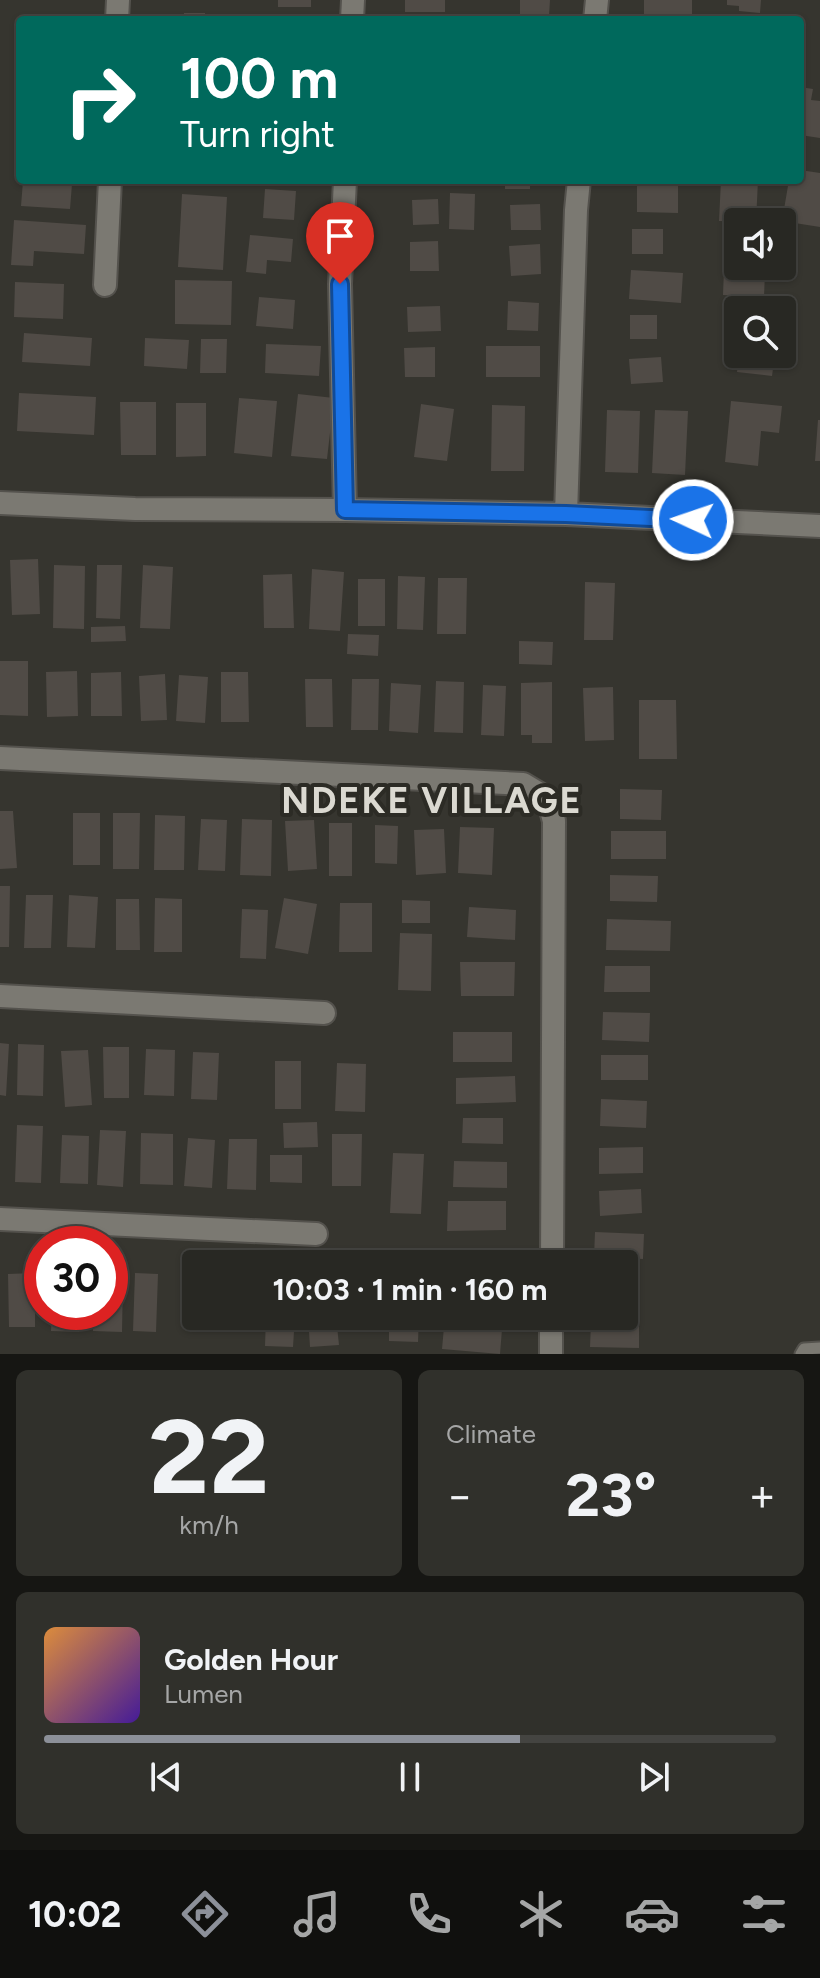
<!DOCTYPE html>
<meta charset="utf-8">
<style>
body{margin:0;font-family:Figtree,sans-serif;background:#30302b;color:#f1f3f6;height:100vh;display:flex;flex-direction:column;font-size:30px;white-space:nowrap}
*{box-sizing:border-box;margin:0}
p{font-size:26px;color:#a5a6a6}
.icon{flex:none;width:44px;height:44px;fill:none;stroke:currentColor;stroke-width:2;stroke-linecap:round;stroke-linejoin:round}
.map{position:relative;height:1354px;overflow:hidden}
.details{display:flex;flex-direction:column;gap:16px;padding:16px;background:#161613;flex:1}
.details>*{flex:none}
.banner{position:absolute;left:16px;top:16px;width:788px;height:168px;border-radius:8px;box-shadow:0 2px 6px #0004,0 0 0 2px #444441;background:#00695c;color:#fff;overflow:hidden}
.controls{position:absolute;left:724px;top:208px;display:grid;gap:16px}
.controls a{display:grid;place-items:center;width:72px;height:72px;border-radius:8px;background:#282823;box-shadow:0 2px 6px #0004,0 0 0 2px #444441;font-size:40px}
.speed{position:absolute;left:24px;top:1226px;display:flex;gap:16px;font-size:40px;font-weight:700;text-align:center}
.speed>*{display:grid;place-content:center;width:104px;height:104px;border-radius:50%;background:#282823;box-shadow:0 2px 6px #0004,0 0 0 2px #444441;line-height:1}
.speed .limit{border:12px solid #d22;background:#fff;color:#111}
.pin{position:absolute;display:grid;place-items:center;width:68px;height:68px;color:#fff;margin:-82px -34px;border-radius:50% 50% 50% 0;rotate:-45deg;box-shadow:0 0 8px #0007}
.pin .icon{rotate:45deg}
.me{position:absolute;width:88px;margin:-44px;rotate:273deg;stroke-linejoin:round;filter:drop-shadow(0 0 6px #0008)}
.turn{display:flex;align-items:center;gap:28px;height:168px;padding:0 32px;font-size:36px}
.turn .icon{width:104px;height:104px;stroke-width:2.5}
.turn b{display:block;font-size:56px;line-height:68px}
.big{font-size:60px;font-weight:700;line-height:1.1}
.details .tile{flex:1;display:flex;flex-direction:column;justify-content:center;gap:12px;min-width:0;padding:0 28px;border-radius:12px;background:#30302b}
.details .dial{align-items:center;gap:0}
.dial b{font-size:104px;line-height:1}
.song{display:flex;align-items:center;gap:24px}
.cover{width:96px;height:96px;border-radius:12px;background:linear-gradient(135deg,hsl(30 70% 55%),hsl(260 70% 35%))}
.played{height:8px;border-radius:4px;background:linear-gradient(90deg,#8c9099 65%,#444441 65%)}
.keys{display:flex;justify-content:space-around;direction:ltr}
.heat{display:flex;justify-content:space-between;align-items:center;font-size:44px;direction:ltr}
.details .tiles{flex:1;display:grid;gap:16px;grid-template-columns:1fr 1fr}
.tile:last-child{grid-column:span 2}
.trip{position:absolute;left:182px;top:1250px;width:456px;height:80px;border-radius:8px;background:#282823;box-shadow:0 2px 6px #0004,0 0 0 2px #444441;font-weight:700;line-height:80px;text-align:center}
.dock{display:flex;height:128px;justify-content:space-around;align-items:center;background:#10100e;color:#a5a6a6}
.dock .icon{width:56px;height:56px}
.dock .active{color:#8c9099}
.dock b{font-size:36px;color:#f1f3f6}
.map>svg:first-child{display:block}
</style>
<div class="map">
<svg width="820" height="1354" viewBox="0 0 820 1354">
<rect width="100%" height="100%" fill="#36352f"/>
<path fill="#504b46" d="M278 0H311V7H278Z
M405 0H445V12H405Z
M520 0H550L549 16 520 15Z
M644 0H692V20H644Z
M727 0H761L760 13 739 11V6L727 5Z
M184 13H205V20H184Z
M29 14 81 15V20H29Z
M800 87 813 89 811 100 820 101V138L800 135Z
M800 170 820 173V227L782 221 789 180H800Z
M505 180H530V189H505Z
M721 180H758L756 222 719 221Z
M23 181 72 184 70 209 21 206Z
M637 183H678V213L637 212Z
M265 189 296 191 294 220 263 218Z
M450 193 475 194 474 230 449 229Z
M182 194 227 197 223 270 178 267Z
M438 199 439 224 413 225 412 200Z
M540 204 541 230H511L510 205Z
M14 220 86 225 84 254 34 251 33 266 11 265Z
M632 229H663V254H632Z
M250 235 293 239 291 262 267 260 266 274 246 272Z
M438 241 439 271H410V242Z
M725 243H738V266H753V271L765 272 764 297 723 295Z
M540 244 541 274 511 276 509 246Z
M631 270 683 273 681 303 629 299Z
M175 280 232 281 231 325 175 324Z
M15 282 64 284 63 319 14 317Z
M259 297 295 300 293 329 256 326Z
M508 301 539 303 538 331 507 330Z
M440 306 441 331 408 332 407 307Z
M735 311 738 312V330H733Z
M630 315H657V339H630Z
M24 333 92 338 90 366 22 362Z
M145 338 189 340 187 369 144 366Z
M201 339H227L226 373H200Z
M266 344 321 346 319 376 265 373Z
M486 346H540V377H486Z
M435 347V377H405L404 348Z
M739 354H775L772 376 737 372Z
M661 357 663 382 631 384 629 359Z
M19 393 96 397 94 435 17 431Z
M298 394 334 398 327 459 291 456Z
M239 398 277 401 272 457 234 453Z
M731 401 782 406 779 433 761 431 758 466 725 462Z
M120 402H156V455H121Z
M176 403H206V456L176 457Z
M421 404 454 409 447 461 414 457Z
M492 405 525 406 524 471H491Z
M607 410 640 411 638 473 605 472Z
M655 410 688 411 685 475 652 473Z
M818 420H820V461H815Z
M38 559 40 614 12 615 10 560Z
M54 565 85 566 84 629 53 628Z
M97 565H122L120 619 96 618Z
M143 565 173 567 170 629 140 628Z
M312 569 344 572 340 631 309 629Z
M292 574 294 628H264L263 575Z
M398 576 425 577 423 630 397 629Z
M438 578H467L466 634H437Z
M358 579H385V626H358Z
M585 582 615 583 613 640H584Z
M125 626 126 641 91 642V627Z
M348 634 379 635 378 656 347 654Z
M519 641 553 642 552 665 519 664Z
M0 661H28V716L0 715Z
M77 671 78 716 47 717 46 672Z
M121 672 122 716H91V673Z
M221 672H248L249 722H221Z
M165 674 167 720 141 721 139 676Z
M179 675 208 677 205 723 176 721Z
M305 679H332L333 727H306Z
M352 679H379L378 730H351Z
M436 681 464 682 463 733 434 732Z
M552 682V743H532V735H521V683Z
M391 683 421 685 418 733 389 731Z
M483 685 506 686 504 736 481 735Z
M613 687 614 740 585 741 583 688Z
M639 700H676L677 759H639Z
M620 789 662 790 661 820 620 819Z
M0 811H13L17 868 0 869Z
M73 813H100V865H73Z
M113 813H140L139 869H113Z
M155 815 185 816 184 870H154Z
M201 819 227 820 225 871 198 870Z
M242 819 272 820 271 876 240 875Z
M314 820 317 869 288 871 285 821Z
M329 823H352V876H329Z
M375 825 398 826 397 864 375 863Z
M460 827 494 828 492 875 458 873Z
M444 829 446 873 416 875 414 830Z
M611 831H666V859H611Z
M610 875 658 876 657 902 610 901Z
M0 886H10L9 947H0Z
M26 895H53L51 948H24Z
M69 895 98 897 95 948 67 947Z
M155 898 182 899V952H154Z
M284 898 317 904 308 954 275 948Z
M116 899H139L140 950H116Z
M402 900 430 901V923H402Z
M340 903H372V952H339Z
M469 907 516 910 515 940 467 937Z
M242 909 268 910 266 959 240 958Z
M607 919 671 921 670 951 606 950Z
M400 933 432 934 431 991 398 990Z
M460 962H515L514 996H461Z
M605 966H650V992H604Z
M603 1012 650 1013 649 1042 602 1040Z
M453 1032H512V1062H453Z
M0 1043 9 1044 6 1096 0 1095Z
M18 1044 44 1045 43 1096 17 1095Z
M103 1047H129V1098H104Z
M146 1049 175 1050 174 1096 144 1095Z
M88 1050 92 1105 65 1107 61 1051Z
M193 1052 219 1053 217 1100 191 1099Z
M601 1055H648V1080H601Z
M275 1061H301V1109H275Z
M337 1063 366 1064 365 1112 335 1111Z
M515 1076 516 1102 456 1104V1078Z
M601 1099 647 1101 646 1128 600 1126Z
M463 1118H503V1144L462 1143Z
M317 1122 318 1147 284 1148 283 1123Z
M17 1125 43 1126 41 1183 15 1182Z
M100 1130 126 1131 123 1187 97 1185Z
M141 1133 173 1134V1185L140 1184Z
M332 1134H362L361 1186H332Z
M62 1135 89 1136 88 1184 60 1183Z
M188 1138 215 1140 212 1188 184 1186Z
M229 1139H257L256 1190 227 1189Z
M643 1147V1173L599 1174V1148Z
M393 1153 424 1154 421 1214 390 1213Z
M270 1155H302V1183L270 1182Z
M454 1161 507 1162V1188L453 1187Z
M641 1189 642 1213 600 1216 599 1191Z
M448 1201H506V1230L447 1231Z
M595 1232 644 1234 643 1259 594 1257Z
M35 1273V1327H9L8 1274Z
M135 1273 158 1274 156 1332 133 1331Z
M110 1278H123L122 1332 93 1331V1312H110Z
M624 1278H638V1303H624Z
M182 1282H196V1316H206V1322H182Z
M52 1312H80L79 1332 51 1331Z
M226 1316H252V1331L226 1330Z
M266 1316H295L293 1347 265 1346Z
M308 1316H336L339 1345 310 1347Z
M389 1316H419L418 1342 389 1341Z
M445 1316 503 1317 500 1354 442 1349Z
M591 1322 639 1324V1348L590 1347Z"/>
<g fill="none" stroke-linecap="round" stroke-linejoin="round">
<defs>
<path id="lane" d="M801 1354 804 1349 820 1348"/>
<path id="street" d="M117 20 118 0
M352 20 353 0
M595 20 597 0
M345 180 340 284 345 510
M105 285 110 180
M0 503 135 509 345 510 566 514 820 526
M566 514 576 210 579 180
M0 758 523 784 548 799 554 821 552 1264
M0 996 324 1013
M0 1219 316 1234
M551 1354V1316"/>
</defs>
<use href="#lane" stroke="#54524d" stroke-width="15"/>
<use href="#street" stroke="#54524d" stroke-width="26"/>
<use href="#lane" stroke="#7b7972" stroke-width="11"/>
<use href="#street" stroke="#7b7972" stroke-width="22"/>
</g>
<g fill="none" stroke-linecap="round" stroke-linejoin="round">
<defs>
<path id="route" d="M340 284 345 510 566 514 693 520"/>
</defs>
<use href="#route" stroke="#114b97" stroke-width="20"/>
<use href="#route" stroke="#1a73e8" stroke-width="14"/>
</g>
<g text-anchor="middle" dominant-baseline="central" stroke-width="8" stroke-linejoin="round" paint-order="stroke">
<g font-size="36" font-weight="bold" letter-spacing="2" fill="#dbd9d1" stroke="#2c2b25">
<text x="432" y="800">NDEKE VILLAGE</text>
</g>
</g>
</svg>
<div class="controls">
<a><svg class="icon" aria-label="sound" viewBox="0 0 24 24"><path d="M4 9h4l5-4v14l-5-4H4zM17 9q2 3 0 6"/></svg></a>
<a><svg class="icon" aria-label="search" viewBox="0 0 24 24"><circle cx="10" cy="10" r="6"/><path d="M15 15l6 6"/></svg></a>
</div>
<div class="speed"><div class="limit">30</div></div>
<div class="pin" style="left:340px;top:284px;background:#d93025"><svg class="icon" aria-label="arrive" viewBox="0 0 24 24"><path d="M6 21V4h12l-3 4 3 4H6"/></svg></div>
<svg class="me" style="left:693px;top:520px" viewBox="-20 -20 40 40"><circle r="17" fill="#1a73e8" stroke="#fff" stroke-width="3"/><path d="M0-11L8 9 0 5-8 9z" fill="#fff"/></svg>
<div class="trip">10:03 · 1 min · 160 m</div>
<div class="banner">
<div class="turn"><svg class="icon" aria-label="right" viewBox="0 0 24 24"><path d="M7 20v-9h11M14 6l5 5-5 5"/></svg><div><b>100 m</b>Turn right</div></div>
</div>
</div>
<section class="details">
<div class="tiles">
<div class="tile dial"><b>22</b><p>km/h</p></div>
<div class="tile"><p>Climate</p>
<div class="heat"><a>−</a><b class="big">23°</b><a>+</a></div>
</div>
<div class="tile">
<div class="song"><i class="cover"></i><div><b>Golden Hour</b><p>Lumen</p></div></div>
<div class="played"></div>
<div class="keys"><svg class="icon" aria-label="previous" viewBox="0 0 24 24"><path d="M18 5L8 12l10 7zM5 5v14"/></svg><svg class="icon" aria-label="pause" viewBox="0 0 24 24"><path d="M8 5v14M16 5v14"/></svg><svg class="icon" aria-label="next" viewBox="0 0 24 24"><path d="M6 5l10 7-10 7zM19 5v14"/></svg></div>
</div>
</div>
</section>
<nav class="dock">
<b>10:02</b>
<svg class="icon active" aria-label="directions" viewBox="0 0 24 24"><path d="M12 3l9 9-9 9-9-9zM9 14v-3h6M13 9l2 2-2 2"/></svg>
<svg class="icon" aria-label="music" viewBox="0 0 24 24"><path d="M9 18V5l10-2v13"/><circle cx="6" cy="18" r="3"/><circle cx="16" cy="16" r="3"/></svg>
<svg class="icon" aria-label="phone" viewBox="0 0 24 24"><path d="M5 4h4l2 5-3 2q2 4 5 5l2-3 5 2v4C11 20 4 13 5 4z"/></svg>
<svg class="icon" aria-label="climate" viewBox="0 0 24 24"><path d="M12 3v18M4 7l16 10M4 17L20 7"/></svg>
<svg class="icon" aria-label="car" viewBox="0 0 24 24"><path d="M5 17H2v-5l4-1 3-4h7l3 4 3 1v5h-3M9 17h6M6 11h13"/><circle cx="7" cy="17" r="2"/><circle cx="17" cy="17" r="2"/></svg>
<svg class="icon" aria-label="filters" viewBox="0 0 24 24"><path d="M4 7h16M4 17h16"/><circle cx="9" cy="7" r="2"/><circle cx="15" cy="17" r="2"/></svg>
</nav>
